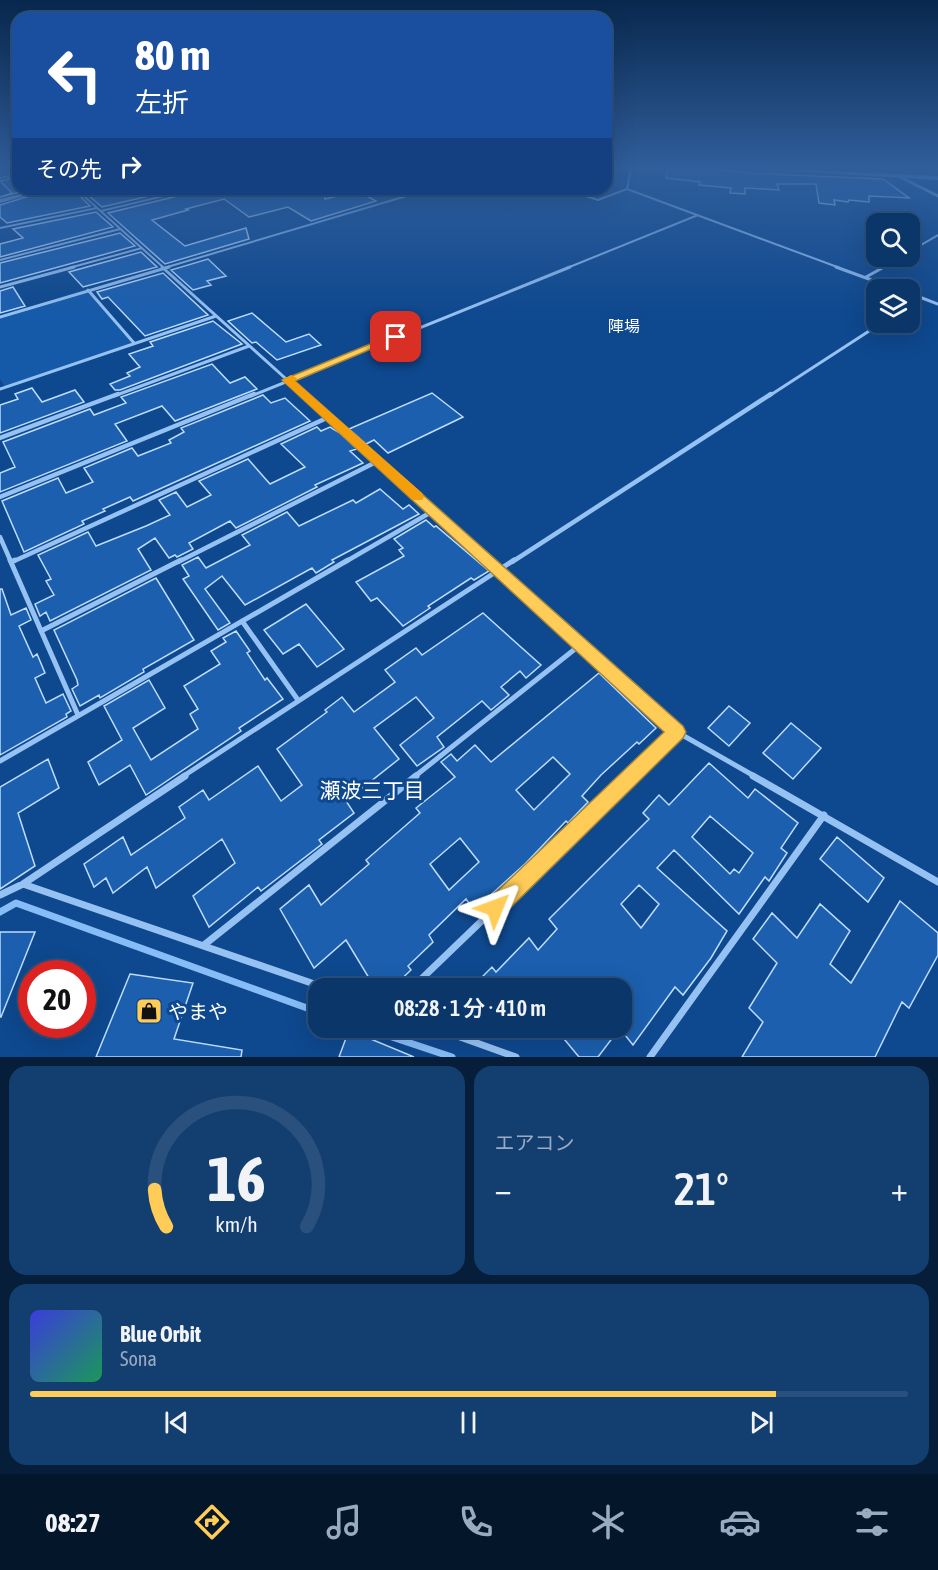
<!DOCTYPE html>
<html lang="ja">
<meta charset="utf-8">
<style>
body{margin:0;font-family:"Asap Condensed","Noto Sans JP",sans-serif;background:#133e70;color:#f1f3f6;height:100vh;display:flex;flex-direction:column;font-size:22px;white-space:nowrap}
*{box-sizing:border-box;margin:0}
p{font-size:20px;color:#99abc1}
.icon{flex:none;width:33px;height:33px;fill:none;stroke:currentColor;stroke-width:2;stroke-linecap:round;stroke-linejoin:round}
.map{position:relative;height:1057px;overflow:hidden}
.panel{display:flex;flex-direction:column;gap:9px;padding:9px;background:#061e3a;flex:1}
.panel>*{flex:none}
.guide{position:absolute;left:12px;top:12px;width:600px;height:183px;border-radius:18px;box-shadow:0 6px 24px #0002,0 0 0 2px #2a507e;background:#1a4fa0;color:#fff;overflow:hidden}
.controls{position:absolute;left:866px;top:213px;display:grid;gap:12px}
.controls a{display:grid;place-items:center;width:54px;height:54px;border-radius:12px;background:#0a366a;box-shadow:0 6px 24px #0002,0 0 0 2px #2a507e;font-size:30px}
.speed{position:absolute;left:18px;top:960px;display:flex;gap:12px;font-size:30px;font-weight:700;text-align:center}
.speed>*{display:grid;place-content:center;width:78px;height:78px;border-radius:50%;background:#0a366a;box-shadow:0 6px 24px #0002,0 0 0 2px #2a507e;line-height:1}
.speed .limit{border:9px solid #d22;background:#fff;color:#111}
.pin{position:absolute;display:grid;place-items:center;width:51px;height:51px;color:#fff;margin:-26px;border-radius:12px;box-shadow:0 3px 9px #0006}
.me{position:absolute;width:66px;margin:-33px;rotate:46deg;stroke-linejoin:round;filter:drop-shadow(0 0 4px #0008)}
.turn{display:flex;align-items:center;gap:21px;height:126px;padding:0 24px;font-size:27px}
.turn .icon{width:78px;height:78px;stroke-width:2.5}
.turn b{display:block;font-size:42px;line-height:51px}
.then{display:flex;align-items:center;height:57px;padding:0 24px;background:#0003;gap:12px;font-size:22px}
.big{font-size:45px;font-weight:600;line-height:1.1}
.panel .card{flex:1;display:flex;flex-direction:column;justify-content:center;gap:9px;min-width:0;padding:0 21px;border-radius:18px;background:#133e70}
.panel .dial{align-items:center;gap:0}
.dial svg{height:156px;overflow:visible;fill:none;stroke:#2a507e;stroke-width:7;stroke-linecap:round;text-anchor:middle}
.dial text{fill:#f1f3f6;stroke:none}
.song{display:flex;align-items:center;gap:18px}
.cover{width:72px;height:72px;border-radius:9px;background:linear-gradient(135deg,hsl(240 70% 55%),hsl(150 70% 35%))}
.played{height:6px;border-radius:3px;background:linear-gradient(90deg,#ffcc58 85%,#2a507e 85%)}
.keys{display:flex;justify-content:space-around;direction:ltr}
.heat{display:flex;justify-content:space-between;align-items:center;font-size:33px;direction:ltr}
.panel .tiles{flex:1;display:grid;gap:9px;grid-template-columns:1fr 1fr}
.card:last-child{grid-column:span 2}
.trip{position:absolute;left:308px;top:978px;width:324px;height:60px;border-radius:18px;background:#0a366a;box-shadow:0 6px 24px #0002,0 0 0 2px #2a507e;font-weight:600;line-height:60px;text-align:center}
.menu{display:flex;height:96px;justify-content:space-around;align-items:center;background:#04162a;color:#99abc1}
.menu .icon{width:42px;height:42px}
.menu .on{color:#ffcc58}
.menu b{font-size:27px;color:#f1f3f6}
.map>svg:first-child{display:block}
</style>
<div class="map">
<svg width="938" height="1057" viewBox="0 0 938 1057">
<rect width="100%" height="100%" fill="#0e488e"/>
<path fill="#155aa9" d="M88 290 134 343 5 387 0 379V317Z"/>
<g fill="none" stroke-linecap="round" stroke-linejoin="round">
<path stroke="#87bdf7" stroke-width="7" d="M0 912 16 903 318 1012
M365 1028 452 1057"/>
</g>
<path fill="#1b5fae" stroke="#bddcfe" stroke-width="1.5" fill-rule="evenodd" d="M667 169H711L747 173 883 179 909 198 869 196V202L849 200 848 202 834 200 835 205 819 203 816 184H777L779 190 745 188V194L730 193 731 188 699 185 700 182 666 178Z
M18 177V189H32L0 197 12 193 0 181Z
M52 189H73L90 206 7 223 0 217V205Z
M81 189H159L162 193 102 207Z
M196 189H323L325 199 358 191 376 201 311 221 288 207 249 217 224 199 186 209 188 210 152 220 185 246 246 228 249 239 165 264 108 213 194 192Z
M96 212 113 227 0 257V244L23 238 13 229Z
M120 233 135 246 0 283V263Z
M141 252 157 267 83 287 69 272Z
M208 259 226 276 207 281 211 285 193 290 171 270Z
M163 273 208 315 145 336 108 297 102 299 97 292Z
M13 287 25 306 0 313V291Z
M252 313 286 342 309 334 321 345 277 360 256 342 252 343 228 321Z
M213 321 242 344 120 390H115L110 384 130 376 127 373 140 367 129 354 153 346 150 342Z
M212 364 230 383 245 377 257 389 175 421 162 406 115 424 127 441 0 492V473L15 467 3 442 90 409 94 415 126 403 121 397Z
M32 388 42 402 75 390 84 402 0 433V405L18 399 15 394Z
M432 393 463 417 388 453 374 440 366 444 349 429Z
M263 395 271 403 285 398 310 421 153 492 133 501 130 497 103 509 105 511 82 521 84 524 24 552 2 501 58 478 66 493 93 482 84 468 132 448 138 456 171 443 169 440 184 432 181 428Z
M317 427 321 431 330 427 340 433 357 449 350 451 363 463 315 485 317 487 236 528 230 521 189 543 193 549 177 557 175 555 169 558 155 538 138 549 151 570 50 621 46 612 40 616 35 604 54 595 46 581 51 579 38 555 88 532 96 546 146 526 170 515 159 500 176 492 187 507 211 495 199 481 248 459 270 484 305 467 281 444Z
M380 489 403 509 409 505 419 514 332 560 334 562 316 573 312 568 245 605 222 576 205 589 230 623 218 630 183 579 189 576 182 565 198 557 206 568 250 545 242 535 287 512 299 526 353 500 356 503Z
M426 520 434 527 436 526 489 571 474 580 471 578 428 606 430 608 403 626 377 598 371 601 356 582 404 556 399 550 403 548 394 539Z
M156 578 194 640 143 669 144 672 100 698 99 695 80 706 72 689 78 685 77 680 54 630Z
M0 589H2L11 615 26 608 31 620 19 626 33 657 37 654 45 673 35 678 46 703 63 694 71 711 66 714 67 717 0 755Z
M306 604 344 649 317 667 299 644 283 654 264 630Z
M483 613 541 665 526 678 520 671 501 687 509 695 491 710 482 701 437 737 444 747 417 766 400 745 434 718 416 697 374 728 399 759 346 801 354 813 319 840 322 844 261 891 258 887 209 927 193 896 235 863 222 839 156 888 147 867 113 893 106 878 94 887 84 864 123 837 131 855 185 818 179 807 203 790 209 800 258 766 281 801 302 785 277 749 327 712 325 710 342 697 354 712 395 682 385 670 416 648 422 655Z
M236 631 250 651 247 653 265 680 267 678 283 699 239 728 241 731 146 795 130 765 99 785 88 762 122 740 104 706 149 680 165 708 133 728 151 760 198 729 190 714 198 709 184 686 220 664 211 651 226 642 223 638Z
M599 673 656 728 639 744 637 742 601 775 582 796 588 802 568 823 566 821 525 864 474 910 466 899 429 935 433 942 408 966 411 970 392 988H375L346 940 314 968 280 909 309 885 321 905 369 864 366 860 420 813 416 808 455 777 441 762 451 754 457 761 475 745 491 762ZM553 757 570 774 534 810 516 790ZM460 838 479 862 449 890 430 864Z
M729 706 750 723 729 746 708 728Z
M791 723 821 748 793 779 763 753Z
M48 759 59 788 18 813 35 866 0 889V787Z
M709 763 748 798 755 789 798 823 781 848 787 853 769 881 765 877 739 914 674 850 657 868 727 931 711 958 683 995 675 987 633 1045 621 1030V988H471L492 967 496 972 529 938 538 950 557 929 549 919 649 819 643 813 659 795 669 805ZM710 816 753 853 739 873 734 869 730 874 692 837ZM639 885 659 904 641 928 621 904Z
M837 837 884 878 868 902 820 859Z
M900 901 938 933V955L909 1008 902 1002 875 1057H742L763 1022 749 1008 777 963 753 939 772 913 797 938 820 904 850 931 830 964 851 983Z
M0 932H35L1 1017H0Z
M130 974 193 983 174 1039 242 1050 241 1057H96Z
M555 1028H620L598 1057H579Z
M349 1030 414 1057H339Z"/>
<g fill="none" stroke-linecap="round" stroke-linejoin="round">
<path stroke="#96c2f3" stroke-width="2" d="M0 178 18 174
M76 189 164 268
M162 189 169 195
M565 189 598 200 627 189 840 268
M627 189 631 169
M101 211 193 189
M0 228 97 208
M909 252 938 235
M0 260 120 229
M69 268 142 248
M164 268 430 189
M567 268 698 215
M881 268 902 256"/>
<path stroke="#96c2f3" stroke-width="3" d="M162 267 305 396
M836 267 899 290
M866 277 884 267
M0 287 74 267
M88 290 134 343
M909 293 938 304
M909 306 922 298
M0 317 169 267
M0 389 216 316
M114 396 249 346
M251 396 570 267
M769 396 883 322"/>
<path stroke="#96c2f3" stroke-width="4.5" d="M303 394 489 562
M0 438 118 394
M0 497 254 394
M0 537 11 562
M12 562 329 417
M178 562 378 461
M345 562 433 511
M512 562 771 394"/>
<path stroke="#96c2f3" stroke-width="5" d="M10 560 78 715
M487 560 677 732 756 777
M11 562 15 560
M242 621 298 700
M41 631 181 560
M0 761 348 560
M182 777 514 560
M414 777 580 645
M630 777 677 732"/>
<path stroke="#96c2f3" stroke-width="7" d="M753 776 938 882
M23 884 326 988
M0 895 23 884 185 776
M204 945 416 776
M412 988 632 776
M435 1028 516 1057
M650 1057 824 815"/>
<path stroke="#96c2f3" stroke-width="3" d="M898 176 938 196"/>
<path fill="#96c2f3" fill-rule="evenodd" d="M747 169H783L938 176V180Z
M41 189H50L0 203V199Z"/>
</g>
<linearGradient id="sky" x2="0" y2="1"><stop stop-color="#08284e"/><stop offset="0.53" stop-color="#305e9b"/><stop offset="1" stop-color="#305e9b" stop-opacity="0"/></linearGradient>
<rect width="938" height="317" fill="url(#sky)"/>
<path fill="#ffcc58" stroke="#a68539" stroke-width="1.5" d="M392 335 400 337 295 381 683 726 686 732 683 738 502 916 495 919 487 916 484 908 487 901 664 732 282 380Z"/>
<path fill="#f59e0b" d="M291 375 297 378 295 381 422 493 424 497 422 500H413L282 380Z"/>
<defs>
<symbol id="shop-square" viewBox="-11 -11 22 22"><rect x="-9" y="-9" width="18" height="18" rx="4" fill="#ffcc58" stroke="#0e488e"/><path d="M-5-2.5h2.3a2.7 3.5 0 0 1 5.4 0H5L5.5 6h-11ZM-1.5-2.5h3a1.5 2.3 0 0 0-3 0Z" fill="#111"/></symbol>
</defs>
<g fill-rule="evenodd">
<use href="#shop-square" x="134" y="996" width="30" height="30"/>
</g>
<g text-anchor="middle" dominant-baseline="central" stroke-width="6" stroke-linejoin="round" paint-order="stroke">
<g font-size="16" fill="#fff" stroke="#0e488e">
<text x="624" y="326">陣場</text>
</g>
<g font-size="20" fill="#fff" stroke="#0e488e" text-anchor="start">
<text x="168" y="1011">やまや</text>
</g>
<g font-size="21" fill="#fff" stroke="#0e488e">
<text x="372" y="790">瀬波三丁目</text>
</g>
</g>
</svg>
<div class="controls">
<a><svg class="icon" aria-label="search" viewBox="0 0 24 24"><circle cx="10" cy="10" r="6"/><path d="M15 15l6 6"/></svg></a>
<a><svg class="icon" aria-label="layers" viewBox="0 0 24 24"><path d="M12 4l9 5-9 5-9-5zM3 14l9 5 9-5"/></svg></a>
</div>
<div class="speed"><div class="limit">20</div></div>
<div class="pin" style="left:396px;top:337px;background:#d93025"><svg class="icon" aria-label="arrive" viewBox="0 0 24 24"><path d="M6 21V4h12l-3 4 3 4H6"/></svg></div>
<svg class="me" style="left:495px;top:908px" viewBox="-20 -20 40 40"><path d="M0-17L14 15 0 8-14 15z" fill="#ffcc58" stroke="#fff" stroke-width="4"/></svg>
<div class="trip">08:28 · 1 分 · 410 m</div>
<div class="guide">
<div class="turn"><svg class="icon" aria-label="left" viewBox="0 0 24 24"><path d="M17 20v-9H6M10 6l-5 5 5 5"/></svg><div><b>80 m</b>左折</div></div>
<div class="then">その先<svg class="icon" aria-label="right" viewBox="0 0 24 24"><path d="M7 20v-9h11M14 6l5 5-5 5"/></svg></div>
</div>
</div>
<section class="panel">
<div class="tiles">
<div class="card dial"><svg viewBox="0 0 100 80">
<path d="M14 69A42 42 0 1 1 86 69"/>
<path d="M14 69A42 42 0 0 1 8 50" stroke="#ffcc58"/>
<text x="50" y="56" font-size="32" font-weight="700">16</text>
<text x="50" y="72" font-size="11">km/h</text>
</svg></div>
<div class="card"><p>エアコン</p>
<div class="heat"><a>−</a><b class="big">21°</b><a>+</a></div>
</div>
<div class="card">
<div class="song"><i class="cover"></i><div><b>Blue Orbit</b><p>Sona</p></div></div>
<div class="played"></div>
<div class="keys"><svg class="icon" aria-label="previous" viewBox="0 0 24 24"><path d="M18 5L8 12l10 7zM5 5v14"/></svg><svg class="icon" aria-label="pause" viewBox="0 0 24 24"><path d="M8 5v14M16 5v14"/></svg><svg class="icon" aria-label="next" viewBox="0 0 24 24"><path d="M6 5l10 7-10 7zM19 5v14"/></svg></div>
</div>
</div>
</section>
<nav class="menu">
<b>08:27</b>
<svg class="icon on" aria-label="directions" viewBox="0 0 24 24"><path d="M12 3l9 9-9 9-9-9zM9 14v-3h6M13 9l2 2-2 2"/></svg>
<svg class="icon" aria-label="music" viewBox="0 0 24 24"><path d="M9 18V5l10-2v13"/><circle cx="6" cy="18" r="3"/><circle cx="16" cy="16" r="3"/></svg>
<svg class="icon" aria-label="phone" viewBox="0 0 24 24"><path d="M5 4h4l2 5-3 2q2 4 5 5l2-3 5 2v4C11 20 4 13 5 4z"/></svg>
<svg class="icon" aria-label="climate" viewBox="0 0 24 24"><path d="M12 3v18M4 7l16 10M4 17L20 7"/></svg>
<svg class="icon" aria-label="car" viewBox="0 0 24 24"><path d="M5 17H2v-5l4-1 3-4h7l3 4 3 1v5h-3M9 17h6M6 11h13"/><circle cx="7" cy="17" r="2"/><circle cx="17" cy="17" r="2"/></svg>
<svg class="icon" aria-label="filters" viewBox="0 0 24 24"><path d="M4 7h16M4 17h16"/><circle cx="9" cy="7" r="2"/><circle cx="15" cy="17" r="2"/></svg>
</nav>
